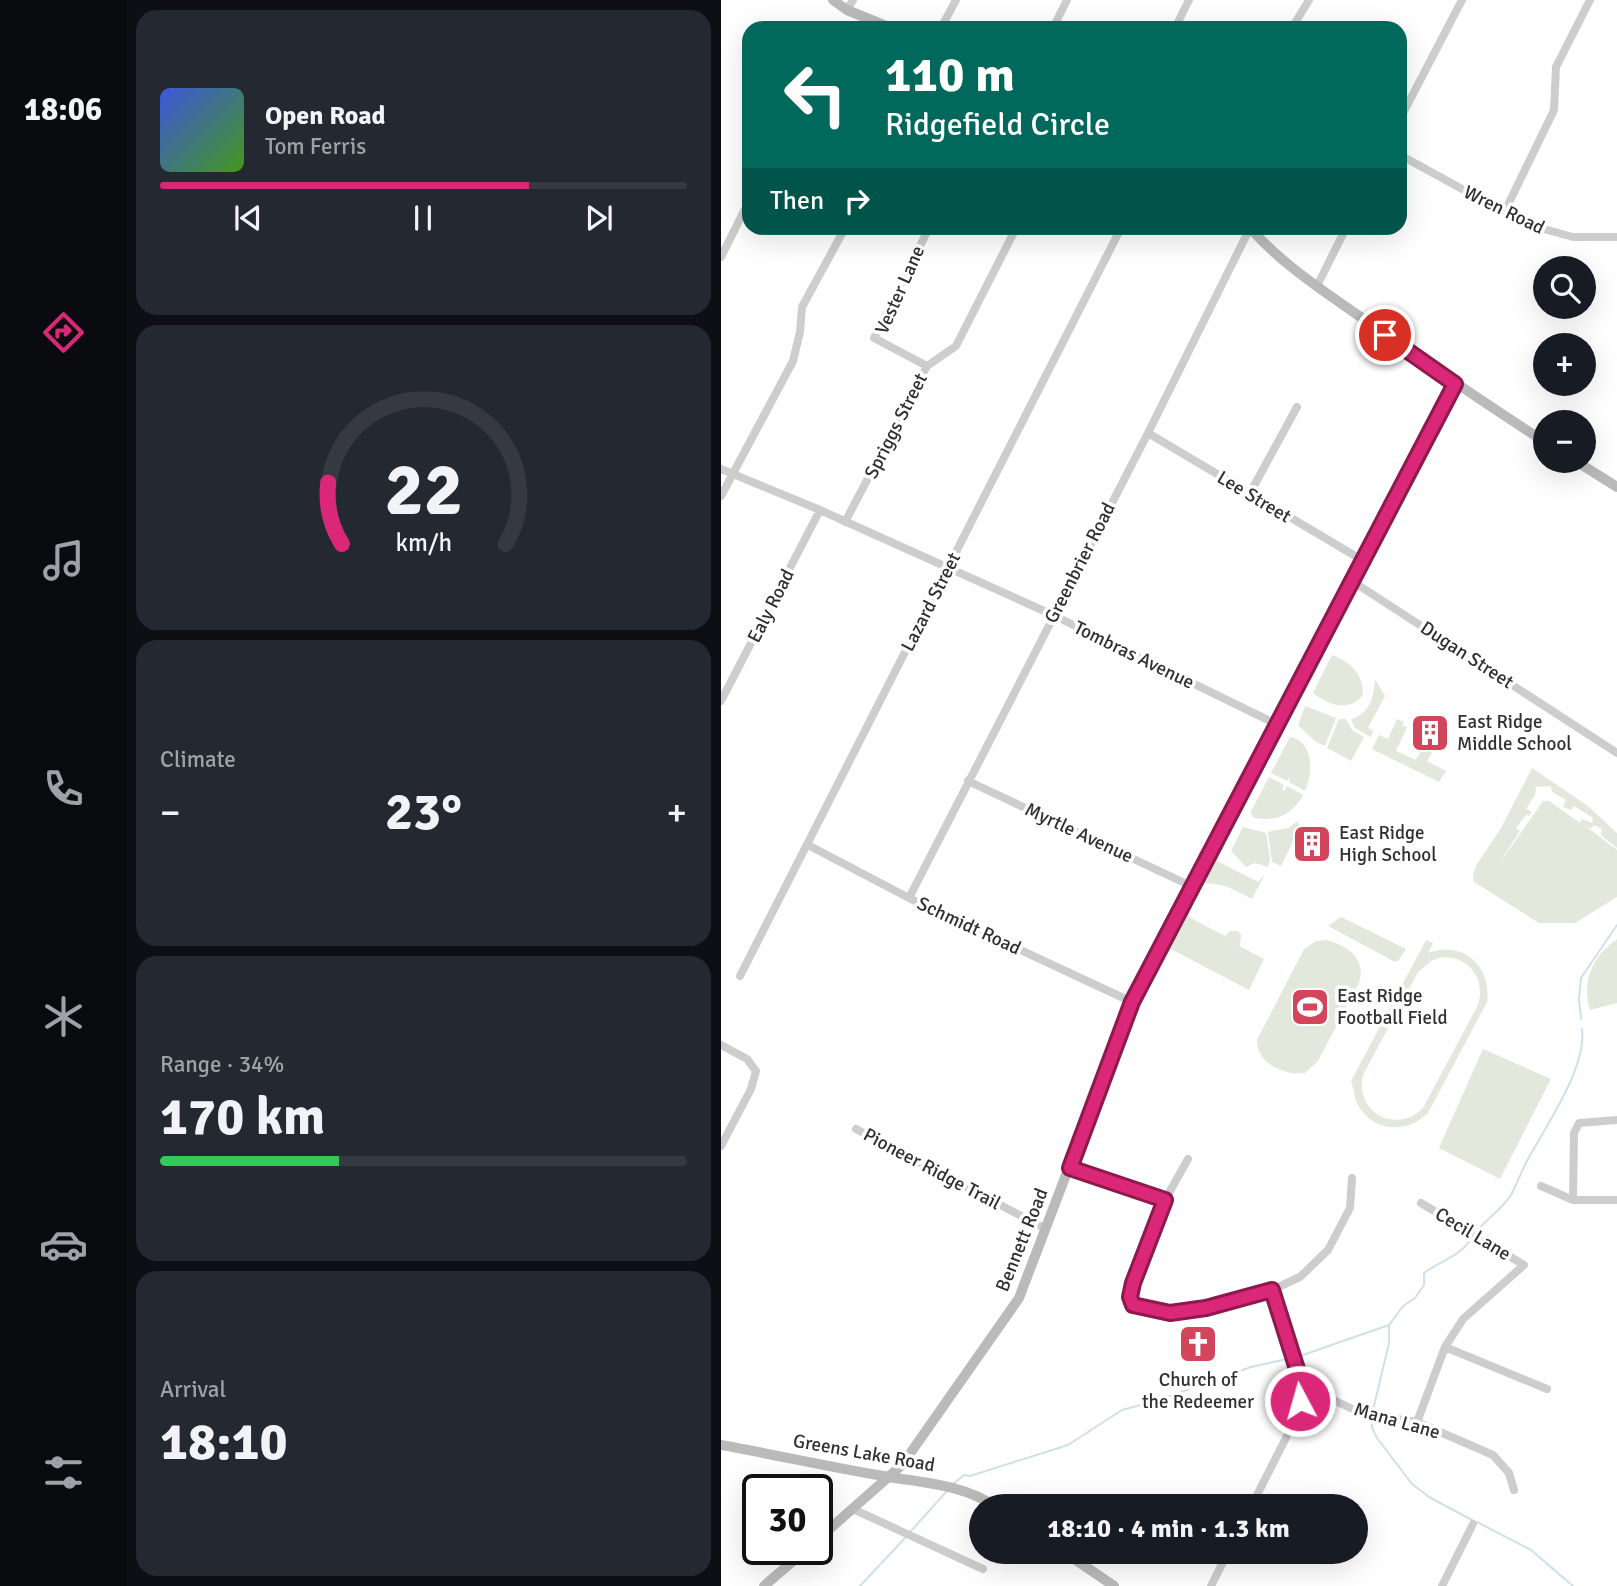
<!DOCTYPE html>
<meta charset="utf-8">
<style>
body{margin:0;font-family:Signika,sans-serif;background:#242831;color:#f1f3f6;height:100vh;display:flex;flex-direction:column;font-size:26px;white-space:nowrap}
*{box-sizing:border-box;margin:0}
p{font-size:23px;color:#9ea1a6}
.icon{flex:none;width:38px;height:38px;fill:none;stroke:currentColor;stroke-width:2;stroke-linecap:round;stroke-linejoin:round}
.map{position:relative;flex:1;overflow:hidden}
.side{display:flex;flex-direction:column;gap:10px;padding:10px;background:#0d0f14;width:595px}
.side>*{flex:none}
.hud{position:absolute;left:21px;top:21px;width:665px;height:214px;border-radius:21px;box-shadow:0 7px 28px #0002;background:#00695c;color:#fff;overflow:hidden}
.controls{position:absolute;left:812px;top:256px;display:grid;gap:14px}
.controls a{display:grid;place-items:center;width:63px;height:63px;border-radius:50%;background:#171b24;box-shadow:0 7px 28px #0002;font-size:35px}
.speed{position:absolute;left:21px;top:1474px;display:flex;gap:14px;font-size:35px;font-weight:700;text-align:center}
.speed>*{display:grid;place-content:center;width:91px;height:91px;border-radius:50%;background:#171b24;box-shadow:0 7px 28px #0002;line-height:1}
.speed .limit{border:4px solid #111;border-radius:10px;background:#fff;color:#111}
.pin{position:absolute;display:grid;place-items:center;width:60px;height:60px;color:#fff;margin:-30px;border:4px solid #fff;border-radius:50%;box-shadow:0 2px 7px #0007}
.me{position:absolute;width:77px;margin:-38px;rotate:354deg;stroke-linejoin:round;filter:drop-shadow(0 0 5px #0008)}
.turn{display:flex;align-items:center;gap:24px;height:147px;padding:0 28px;font-size:32px}
.turn .icon{width:91px;height:91px;stroke-width:2.5}
.turn b{display:block;font-size:49px;line-height:60px}
.then{display:flex;align-items:center;height:66px;padding:0 28px;background:#0003;gap:14px;font-size:26px}
.big{font-size:52px;font-weight:700;line-height:1.1}
.side .widget{flex:1;display:flex;flex-direction:column;justify-content:center;gap:10px;min-width:0;padding:0 24px;border-radius:21px;background:#242831}
.side .dial{align-items:center;gap:0}
.dial svg{height:182px;overflow:visible;fill:none;stroke:#363941;stroke-width:7;stroke-linecap:round;text-anchor:middle}
.dial text{fill:#f1f3f6;stroke:none}
.song{display:flex;align-items:center;gap:21px}
.cover{width:84px;height:84px;border-radius:10px;background:linear-gradient(135deg,hsl(230 70% 55%),hsl(100 70% 35%))}
.played{height:7px;border-radius:4px;background:linear-gradient(90deg,#db2777 70%,#363941 70%)}
.keys{display:flex;justify-content:space-around;direction:ltr}
.heat{display:flex;justify-content:space-between;align-items:center;font-size:38px;direction:ltr}
.charge{height:10px;border-radius:5px;background:linear-gradient(90deg,#34c759 34%,#363941 0)}
.trip{position:absolute;left:248px;top:1494px;width:399px;height:70px;border-radius:35px;background:#171b24;box-shadow:0 7px 28px #0002;font-weight:700;line-height:70px;text-align:center}
main{display:flex;flex:1;min-height:0}
.dock{display:flex;flex-direction:column;width:126px;justify-content:space-around;align-items:center;background:#090b0e;color:#9ea1a6}
.dock .icon{width:49px;height:49px}
.dock .current{color:#db2777}
.dock b{font-size:32px;color:#f1f3f6}
.map>svg:first-child{display:block}
</style>
<main>
<nav class="dock">
<b>18:06</b>
<svg class="icon current" aria-label="directions" viewBox="0 0 24 24"><path d="M12 3l9 9-9 9-9-9zM9 14v-3h6M13 9l2 2-2 2"/></svg>
<svg class="icon" aria-label="music" viewBox="0 0 24 24"><path d="M9 18V5l10-2v13"/><circle cx="6" cy="18" r="3"/><circle cx="16" cy="16" r="3"/></svg>
<svg class="icon" aria-label="phone" viewBox="0 0 24 24"><path d="M5 4h4l2 5-3 2q2 4 5 5l2-3 5 2v4C11 20 4 13 5 4z"/></svg>
<svg class="icon" aria-label="climate" viewBox="0 0 24 24"><path d="M12 3v18M4 7l16 10M4 17L20 7"/></svg>
<svg class="icon" aria-label="car" viewBox="0 0 24 24"><path d="M5 17H2v-5l4-1 3-4h7l3 4 3 1v5h-3M9 17h6M6 11h13"/><circle cx="7" cy="17" r="2"/><circle cx="17" cy="17" r="2"/></svg>
<svg class="icon" aria-label="filters" viewBox="0 0 24 24"><path d="M4 7h16M4 17h16"/><circle cx="9" cy="7" r="2"/><circle cx="15" cy="17" r="2"/></svg>
</nav>
<section class="side">
<div class="widget">
<div class="song"><i class="cover"></i><div><b>Open Road</b><p>Tom Ferris</p></div></div>
<div class="played"></div>
<div class="keys"><svg class="icon" aria-label="previous" viewBox="0 0 24 24"><path d="M18 5L8 12l10 7zM5 5v14"/></svg><svg class="icon" aria-label="pause" viewBox="0 0 24 24"><path d="M8 5v14M16 5v14"/></svg><svg class="icon" aria-label="next" viewBox="0 0 24 24"><path d="M6 5l10 7-10 7zM19 5v14"/></svg></div>
</div>
<div class="widget dial"><svg viewBox="0 0 100 80">
<path d="M14 69A42 42 0 1 1 86 69"/>
<path d="M14 69A42 42 0 0 1 8 42" stroke="#db2777"/>
<text x="50" y="56" font-size="32" font-weight="700">22</text>
<text x="50" y="72" font-size="11">km/h</text>
</svg></div>
<div class="widget"><p>Climate</p>
<div class="heat"><a>−</a><b class="big">23°</b><a>+</a></div>
</div>
<div class="widget"><p>Range · 34%</p><b class="big">170 km</b><div class="charge"></div></div>
<div class="widget"><p>Arrival</p><b class="big">18:10</b></div>
</section>
<div class="map">
<svg width="896" height="1586" viewBox="0 0 896 1586">
<rect width="100%" height="100%" fill="#fff"/>
<path fill="#e3e8dc" fill-rule="evenodd" d="M611 655C630 662 642 674 642 694 630 714 605 704 592 693Z
M654 679 664 696 647 728 652 731 650 737 634 728 630 719C649 714 653 696 654 679Z
M584 706 615 718 604 746 595 742 577 725Z
M618 719H625L631 730 643 737 630 761 606 748Z
M676 719 683 722 681 725 686 727 675 751 695 760 709 735 718 740 706 761 725 771 718 782 651 749 658 735 667 739Z
M569 737C593 741 592 773 584 791L568 782 569 777 566 781 550 773Z
M811 768 867 806 896 833V848L880 835 881 829 873 825 870 829 863 825 896 850V897L854 923H818L753 882 752 874 756 864 780 828ZM830 786 831 792 845 800 842 807 850 810 853 806 872 818 871 823 861 819 859 823 828 801H822L776 867 799 831 795 828 805 815 808 816 811 812 805 809 814 795 815 787Z
M548 777 563 785 561 789 563 791 566 786 582 795C572 815 554 822 533 818L529 813Z
M577 821 579 836 575 835 560 866 551 862 547 832 567 828Z
M522 827 545 833 549 859 547 867 534 863 525 867 510 851Z
M492 857H497L496 861 537 882 544 874 531 899C509 888 508 885 483 883L481 881Z
M464 909 468 911V917L504 936 509 931H517L520 935 519 946 478 925 543 959 528 990 446 947Z
M620 917 685 949 677 961 674 962 607 926Z
M896 939V1003L869 1010C860 982 872 955 896 939Z
M606 940C627 946 646 959 638 983L597 1061 584 1073C564 1076 535 1063 536 1040L583 949 595 941Z
M705 940 712 943 707 953C741 940 771 966 766 1002L707 1113C687 1133 654 1133 638 1107 633 1099 633 1089 630 1081ZM721 957C748 956 765 979 757 1005L702 1108C675 1135 633 1112 642 1075L697 972 710 961Z
M762 1049 830 1079 779 1179 718 1148Z"/>
<g fill="none" stroke-linecap="round" stroke-linejoin="round">
<path stroke="#cee0e9" stroke-width="2" d="M860 1019 858 999 860 978 896 925
M757 1230C767 1218 782 1208 790 1195 796 1184 800 1172 806 1161 824 1127 866 1068 861 1029
M579 1356 668 1325 682 1306 694 1298 703 1285V1273C717 1262 737 1257 748 1242
M652 1410 668 1343V1326
M651 1422V1428L656 1438 691 1484 708 1497 751 1520
M232 1484 243 1475 249 1476 347 1445 401 1410 435 1401 530 1367 566 1359
M756 1522 810 1550 852 1586
M190 1531 226 1491
M139 1586 184 1538"/>
<path stroke="#cdcdcd" stroke-width="8" d="M126 10 132 0
M220 28 235 0
M332 28 346 0
M454 28 468 0
M571 28 588 0
M679 119 741 0
M679 155 805 224 852 237H896
M783 213 833 110 835 67 869 0
M0 257 28 201
M596 286 625 228
M206 366 153 338 208 228
M427 433 641 560
M0 469 99 510 332 615 557 725
M528 495 576 407
M0 496 72 361 79 332 81 307 124 228
M124 522 206 366 235 346 295 228
M631 581 896 753
M0 701 99 510
M247 781 470 886
M87 845 188 898 411 1002
M188 898 427 433 529 228
M19 976 400 228
M0 1045 26 1059 35 1071 30 1089 0 1146
M135 1129 325 1229
M467 1159 444 1200 412 1283 409 1297 412 1305 449 1313 485 1308 551 1290 579 1277 607 1250 629 1208 631 1178
M349 1169 444 1200
M820 1186 852 1200H896
M852 1200 853 1133 858 1123 896 1120
M724 1347 826 1389
M581 1385 642 1414 696 1422 772 1455 788 1473 793 1490
M696 1422 724 1347 742 1319 803 1265 700 1203
M530 1507 576 1416 581 1385 551 1290
M132 1509 262 1569
M490 1586 507 1552
M721 1586 752 1524"/>
<path stroke="#bababa" stroke-width="10" d="M112 0 126 10 170 28
M529 228C562 265 601 290 641 318 702 361 762 402 824 442
M853 460 896 487
M0 1445C56 1455 112 1468 168 1477 205 1483 243 1485 275 1507
M96 1540 181 1465 298 1298 411 1002 734 384
M343 1552 393 1586
M43 1586 86 1549"/>
</g>
<g fill="none" stroke-linecap="round" stroke-linejoin="round">
<defs>
<path id="route" d="M579 1401 581 1385 551 1290 485 1308 449 1313 412 1305 409 1297 412 1283 444 1200 349 1168 411 1002 734 384 664 335"/>
</defs>
<use href="#route" stroke="#8e194d" stroke-width="18"/>
<use href="#route" stroke="#db2777" stroke-width="12"/>
</g>
<defs>
<symbol id="building-square" viewBox="-11 -11 22 22"><rect x="-9" y="-9" width="18" height="18" rx="4" fill="#d3455a" stroke="#fff"/><path d="M-4-6H4V6H1V3H-1V6H-4ZM-2.5-4.3h1.7v1.8h-1.7ZM.8-4.3h1.7v1.8H.8ZM-2.5-1h1.7V.8h-1.7ZM.8-1h1.7V.8H.8Z" fill="#fff"/></symbol>
<symbol id="stadium-square" viewBox="-11 -11 22 22"><rect x="-9" y="-9" width="18" height="18" rx="4" fill="#d3455a" stroke="#fff"/><path d="M0-5a6.5 5 0 1 0 0 10a6.5 5 0 1 0 0-10ZM-3.5-1.8h7v3.6h-7Z" fill="#fff"/></symbol>
<symbol id="church-square" viewBox="-11 -11 22 22"><rect x="-9" y="-9" width="18" height="18" rx="4" fill="#d3455a" stroke="#fff"/><path d="M-1.2-6h2.4v3.5h3.3v2.4h-3.3V6h-2.4V-.1h-3.3v-2.4h3.3Z" fill="#fff"/></symbol>
</defs>
<g fill-rule="evenodd">
<use href="#building-square" x="687" y="711" width="44" height="44"/>
<use href="#building-square" x="569" y="822" width="44" height="44"/>
<use href="#stadium-square" x="567" y="985" width="44" height="44"/>
<use href="#church-square" x="455" y="1322" width="44" height="44"/>
</g>
<g text-anchor="middle" dominant-baseline="central" stroke-width="7" stroke-linejoin="round" paint-order="stroke">
<g font-size="19" fill="#303030" stroke="#fff">
<text transform="translate(783 210) rotate(26)">Wren Road</text>
<text transform="translate(179 290) rotate(-66)">Vester Lane</text>
<text transform="translate(175 426) rotate(-63)">Spriggs Street</text>
<text transform="translate(533 497) rotate(31)">Lee Street</text>
<text transform="translate(359 563) rotate(-63)">Greenbrier Road</text>
<text transform="translate(210 602) rotate(-63)">Lazard Street</text>
<text transform="translate(50 606) rotate(-63)">Ealy Road</text>
<text transform="translate(413 655) rotate(26)">Tombras Avenue</text>
<text transform="translate(746 655) rotate(33)">Dugan Street</text>
<text transform="translate(358 833) rotate(25)">Myrtle Avenue</text>
<text transform="translate(248 926) rotate(25)">Schmidt Road</text>
<text transform="translate(211 1169) rotate(28)">Pioneer Ridge Trail</text>
<text transform="translate(752 1234) rotate(31)">Cecil Lane</text>
<text transform="translate(301 1240) rotate(-68)">Bennett Road</text>
<text transform="translate(676 1421) rotate(16)">Mana Lane</text>
<text transform="translate(143 1453) rotate(10)">Greens Lake Road</text>
</g>
<g font-size="19" fill="#303030" stroke="#fff" text-anchor="start">
<text x="736" y="722">East Ridge<tspan x="736" dy="22">Middle School</tspan></text>
<text x="618" y="833">East Ridge<tspan x="618" dy="22">High School</tspan></text>
<text x="616" y="996">East Ridge<tspan x="616" dy="22">Football Field</tspan></text>
<text x="477" y="1380" text-anchor="middle">Church of<tspan x="477" dy="22">the Redeemer</tspan></text>
</g>
</g>
</svg>
<div class="controls">
<a><svg class="icon" aria-label="search" viewBox="0 0 24 24"><circle cx="10" cy="10" r="6"/><path d="M15 15l6 6"/></svg></a>
<a>+</a>
<a>−</a>
</div>
<div class="speed"><div class="limit">30</div></div>
<div class="pin" style="left:664px;top:335px;background:#d93025"><svg class="icon" aria-label="arrive" viewBox="0 0 24 24"><path d="M6 21V4h12l-3 4 3 4H6"/></svg></div>
<svg class="me" style="left:579px;top:1401px" viewBox="-20 -20 40 40"><circle r="17" fill="#db2777" stroke="#fff" stroke-width="3"/><path d="M0-11L8 9 0 5-8 9z" fill="#fff"/></svg>
<div class="trip">18:10 · 4 min · 1.3 km</div>
<div class="hud">
<div class="turn"><svg class="icon" aria-label="left" viewBox="0 0 24 24"><path d="M17 20v-9H6M10 6l-5 5 5 5"/></svg><div><b>110 m</b>Ridgefield Circle</div></div>
<div class="then">Then<svg class="icon" aria-label="right" viewBox="0 0 24 24"><path d="M7 20v-9h11M14 6l5 5-5 5"/></svg></div>
</div>
</div>
</main>
